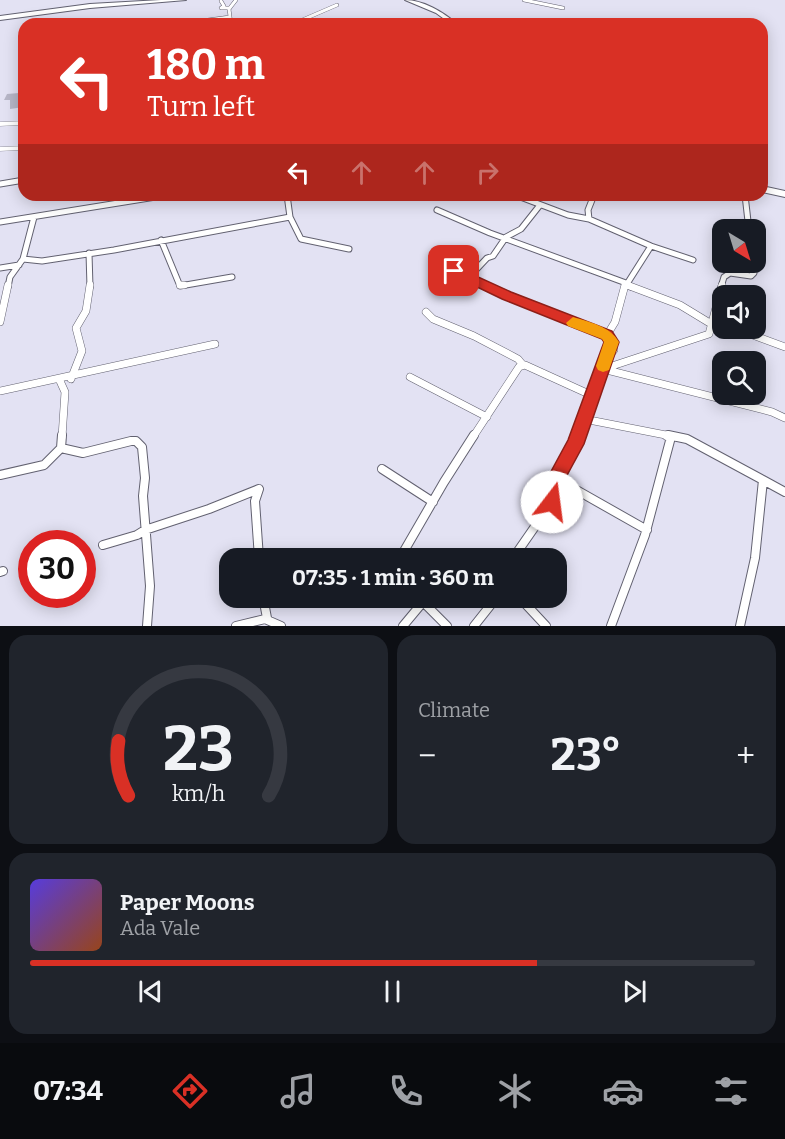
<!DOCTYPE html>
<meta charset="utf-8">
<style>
body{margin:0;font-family:Bitter,serif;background:#20242c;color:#f1f3f6;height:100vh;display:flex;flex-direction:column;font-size:22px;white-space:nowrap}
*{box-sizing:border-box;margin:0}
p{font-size:20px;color:#9ea1a6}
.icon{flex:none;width:33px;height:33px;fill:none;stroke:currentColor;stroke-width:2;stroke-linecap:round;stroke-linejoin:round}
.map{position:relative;height:626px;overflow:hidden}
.panel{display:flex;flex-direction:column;gap:9px;padding:9px;background:#0d0f14;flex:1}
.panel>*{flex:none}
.hud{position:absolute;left:18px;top:18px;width:750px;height:183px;border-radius:18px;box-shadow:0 3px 15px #0003;background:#d93025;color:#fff;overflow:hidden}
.needle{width:39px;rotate:142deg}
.buttons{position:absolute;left:712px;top:219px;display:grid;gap:12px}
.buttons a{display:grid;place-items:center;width:54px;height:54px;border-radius:12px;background:#171b24;box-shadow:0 3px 15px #0003;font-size:30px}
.speed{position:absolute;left:18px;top:530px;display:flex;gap:12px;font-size:30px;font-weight:700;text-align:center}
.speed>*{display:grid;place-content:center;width:78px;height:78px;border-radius:50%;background:#171b24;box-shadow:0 3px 15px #0003;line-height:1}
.speed .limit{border:9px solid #d22;background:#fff;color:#111}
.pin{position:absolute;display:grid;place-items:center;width:51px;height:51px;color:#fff;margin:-26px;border-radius:12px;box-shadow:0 3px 9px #0006}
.me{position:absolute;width:66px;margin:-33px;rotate:15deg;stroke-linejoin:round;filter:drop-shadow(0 0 4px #0008)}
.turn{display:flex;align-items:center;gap:21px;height:126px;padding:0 30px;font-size:27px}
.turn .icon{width:78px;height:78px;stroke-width:2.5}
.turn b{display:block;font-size:42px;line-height:51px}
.lanes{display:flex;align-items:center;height:57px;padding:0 30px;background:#0003;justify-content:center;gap:30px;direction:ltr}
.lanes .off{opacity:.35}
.big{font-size:45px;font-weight:700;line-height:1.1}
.panel .tile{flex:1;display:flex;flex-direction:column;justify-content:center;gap:9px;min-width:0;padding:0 21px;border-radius:18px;background:#20242c}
.panel .dial{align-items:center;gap:0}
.dial svg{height:156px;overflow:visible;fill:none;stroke:#363941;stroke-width:7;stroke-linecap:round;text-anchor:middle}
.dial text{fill:#f1f3f6;stroke:none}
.song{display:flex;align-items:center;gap:18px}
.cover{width:72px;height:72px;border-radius:9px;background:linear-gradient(135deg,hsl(250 70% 55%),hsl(20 70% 35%))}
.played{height:6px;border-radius:3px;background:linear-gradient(90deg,#d93025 70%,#363941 70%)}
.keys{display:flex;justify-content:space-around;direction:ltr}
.heat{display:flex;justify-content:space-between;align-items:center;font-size:33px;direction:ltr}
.panel .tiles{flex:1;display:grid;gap:9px;grid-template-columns:1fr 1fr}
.tile:last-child{grid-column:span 2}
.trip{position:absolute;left:219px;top:548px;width:348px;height:60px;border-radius:18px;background:#171b24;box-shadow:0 3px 15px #0003;font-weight:700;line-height:60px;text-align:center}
.tab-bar{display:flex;height:96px;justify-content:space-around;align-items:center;background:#090b0e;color:#9ea1a6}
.tab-bar .icon{width:42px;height:42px}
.tab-bar .current{color:#d93025}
.tab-bar b{font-size:27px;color:#f1f3f6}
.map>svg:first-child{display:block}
</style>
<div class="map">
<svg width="785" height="626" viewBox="0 0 785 626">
<rect width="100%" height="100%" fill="#e3e2f3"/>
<path fill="#b7b6c7" d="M19 91H24V107L10 109V100H4L7 94 19 93Z"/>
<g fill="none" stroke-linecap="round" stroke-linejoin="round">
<defs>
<path id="minor-far4" d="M524 0 563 8
M221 1 224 6 221 8H230
M178 24 230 17
M231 24 229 9 236 0
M293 24 337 5
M400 24 407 22 414 24
M425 24 440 21 452 24"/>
<path id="minor-far3" d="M0 124 24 123
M0 149 24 148"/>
<path id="minor-far2" d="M0 184 24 180
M287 195 290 217 301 239 349 249
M515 195 568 215 589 219 651 246 693 260
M745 195 749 230
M287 198 309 195
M437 210 490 233 626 283
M589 219 588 210 594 195
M0 222 168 195
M161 240 180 286 232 277
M89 253 90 287
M23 259 42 261 114 250 290 217
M436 259 454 271 487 287
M0 268 19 265
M472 274 487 258 493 256 506 237 521 229 540 205
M626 285 631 287
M8 287 10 277 23 259 34 217
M625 287 651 246
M721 287 724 277 730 273 751 276 754 273V262"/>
<path id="minor-far1" d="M180 285H184
M484 285 607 335
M627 285 680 305 713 325
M722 285 709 334 603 369 772 412 785 418
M426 312 433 319 474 336 518 359 523 365
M714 321 723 324
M0 322 8 285
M734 328 785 347
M609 356 614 350 607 335 615 322 625 285
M410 377 487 417
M71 379 82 351 76 328 86 311 90 285
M60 381 65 392 62 437
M0 391 215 344
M584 419 676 437
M667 436 670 437
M473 437 519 367 525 365 591 395
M578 437 611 341"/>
<path id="minor" d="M668 435 687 439 763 480 755 558 740 626
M61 448 83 453 131 441H136L142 447 145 478 143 496 150 586 147 626
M382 469 433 502
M0 475 44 465 61 448 62 435
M557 479 647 530
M763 480 785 492
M103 545 137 535 145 530 209 509 259 489 255 501 259 558
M400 558 444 482 474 435
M517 558 518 551 552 502 557 477 578 435
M0 572 3 571
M263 597 267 618
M418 597 447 626
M519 597 546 626
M236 626 265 619 281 626
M403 626 423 602
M474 626 497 597
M611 626 645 535 671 437 667 436"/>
<path id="primary" d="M161 0H186L90 8 0 20V16L90 4Z
M405 0C423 0 443 12 457 24H451L436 13Z
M762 186 785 191V197L762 192Z"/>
</defs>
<use href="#minor-far4" stroke="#626170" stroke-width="4"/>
<use href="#minor-far3" stroke="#626170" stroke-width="4.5"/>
<use href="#minor-far2" stroke="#626170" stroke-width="7"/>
<use href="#minor-far1" stroke="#626170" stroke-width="8"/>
<use href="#minor" stroke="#626170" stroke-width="10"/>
<use href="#primary" stroke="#626170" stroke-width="2"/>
<use href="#minor-far4" stroke="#fff" stroke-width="3"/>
<use href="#minor-far3" stroke="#fff" stroke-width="4"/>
<use href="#minor-far2" stroke="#fff" stroke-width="5"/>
<use href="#minor-far1" stroke="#fff" stroke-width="7"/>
<use href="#minor" stroke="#fff" stroke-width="8"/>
<use href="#primary" fill="#fff" fill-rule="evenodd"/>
</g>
<path fill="#d93025" stroke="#8d1f18" stroke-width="1.5" d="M454 266 511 292 612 331 619 342 584 444 565 479 558 508 552 511 545 508 543 502 548 477 568 440 604 342 602 339 502 299 450 274 448 271 450 268Z"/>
<path fill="#f59e0b" d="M573 317C589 322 610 326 619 342L609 370 603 372 598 370 596 366 604 342 602 339 568 326 566 323Z"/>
</svg>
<div class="buttons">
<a><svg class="needle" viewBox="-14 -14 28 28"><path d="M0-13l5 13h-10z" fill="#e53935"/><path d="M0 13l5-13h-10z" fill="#9ea1a6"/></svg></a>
<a><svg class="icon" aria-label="sound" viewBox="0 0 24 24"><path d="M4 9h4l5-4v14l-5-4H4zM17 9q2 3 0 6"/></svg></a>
<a><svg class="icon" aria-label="search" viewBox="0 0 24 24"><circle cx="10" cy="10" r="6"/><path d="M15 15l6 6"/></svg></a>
</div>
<div class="speed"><div class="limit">30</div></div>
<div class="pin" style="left:454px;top:271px;background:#d93025"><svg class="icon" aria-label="arrive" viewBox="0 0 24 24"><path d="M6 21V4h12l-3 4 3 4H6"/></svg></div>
<svg class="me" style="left:552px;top:502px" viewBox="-20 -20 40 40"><circle r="19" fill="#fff"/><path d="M0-13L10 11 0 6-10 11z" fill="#d93025"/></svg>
<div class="trip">07:35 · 1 min · 360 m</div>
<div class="hud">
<div class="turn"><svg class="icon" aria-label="left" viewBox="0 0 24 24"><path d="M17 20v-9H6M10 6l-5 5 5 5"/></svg><div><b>180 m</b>Turn left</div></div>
<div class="lanes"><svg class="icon" aria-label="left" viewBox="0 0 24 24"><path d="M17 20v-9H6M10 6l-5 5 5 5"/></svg><svg class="icon off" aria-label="ahead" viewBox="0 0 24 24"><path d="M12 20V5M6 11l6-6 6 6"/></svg><svg class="icon off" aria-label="ahead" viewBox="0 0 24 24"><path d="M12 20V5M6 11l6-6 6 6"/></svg><svg class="icon off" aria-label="right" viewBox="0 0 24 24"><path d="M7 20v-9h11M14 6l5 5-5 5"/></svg></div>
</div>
</div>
<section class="panel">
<div class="tiles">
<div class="tile dial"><svg viewBox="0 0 100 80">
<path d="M14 69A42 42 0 1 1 86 69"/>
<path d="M14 69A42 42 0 0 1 9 41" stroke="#d93025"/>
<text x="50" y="56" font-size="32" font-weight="700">23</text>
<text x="50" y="72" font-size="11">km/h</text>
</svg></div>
<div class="tile"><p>Climate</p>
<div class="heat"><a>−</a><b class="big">23°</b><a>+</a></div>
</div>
<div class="tile">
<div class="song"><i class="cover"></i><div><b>Paper Moons</b><p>Ada Vale</p></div></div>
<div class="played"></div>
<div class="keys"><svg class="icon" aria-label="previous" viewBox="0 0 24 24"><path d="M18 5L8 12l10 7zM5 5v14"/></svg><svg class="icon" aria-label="pause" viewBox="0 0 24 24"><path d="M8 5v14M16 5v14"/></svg><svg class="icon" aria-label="next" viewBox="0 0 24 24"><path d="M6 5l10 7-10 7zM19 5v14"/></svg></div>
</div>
</div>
</section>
<nav class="tab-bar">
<b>07:34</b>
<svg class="icon current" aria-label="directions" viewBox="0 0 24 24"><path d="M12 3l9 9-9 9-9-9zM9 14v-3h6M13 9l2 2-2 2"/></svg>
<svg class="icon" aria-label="music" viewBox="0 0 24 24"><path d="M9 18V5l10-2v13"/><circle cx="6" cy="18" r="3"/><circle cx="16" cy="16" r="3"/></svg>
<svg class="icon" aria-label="phone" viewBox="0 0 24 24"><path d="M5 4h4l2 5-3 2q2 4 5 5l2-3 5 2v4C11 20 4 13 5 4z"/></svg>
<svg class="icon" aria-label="climate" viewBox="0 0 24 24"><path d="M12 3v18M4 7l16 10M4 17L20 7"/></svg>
<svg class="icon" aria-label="car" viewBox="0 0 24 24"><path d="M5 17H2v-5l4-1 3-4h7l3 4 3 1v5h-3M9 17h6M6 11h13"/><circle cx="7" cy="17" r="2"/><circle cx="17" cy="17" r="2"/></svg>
<svg class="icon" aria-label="filters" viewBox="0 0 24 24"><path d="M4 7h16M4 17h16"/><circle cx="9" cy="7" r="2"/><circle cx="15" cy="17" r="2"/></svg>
</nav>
